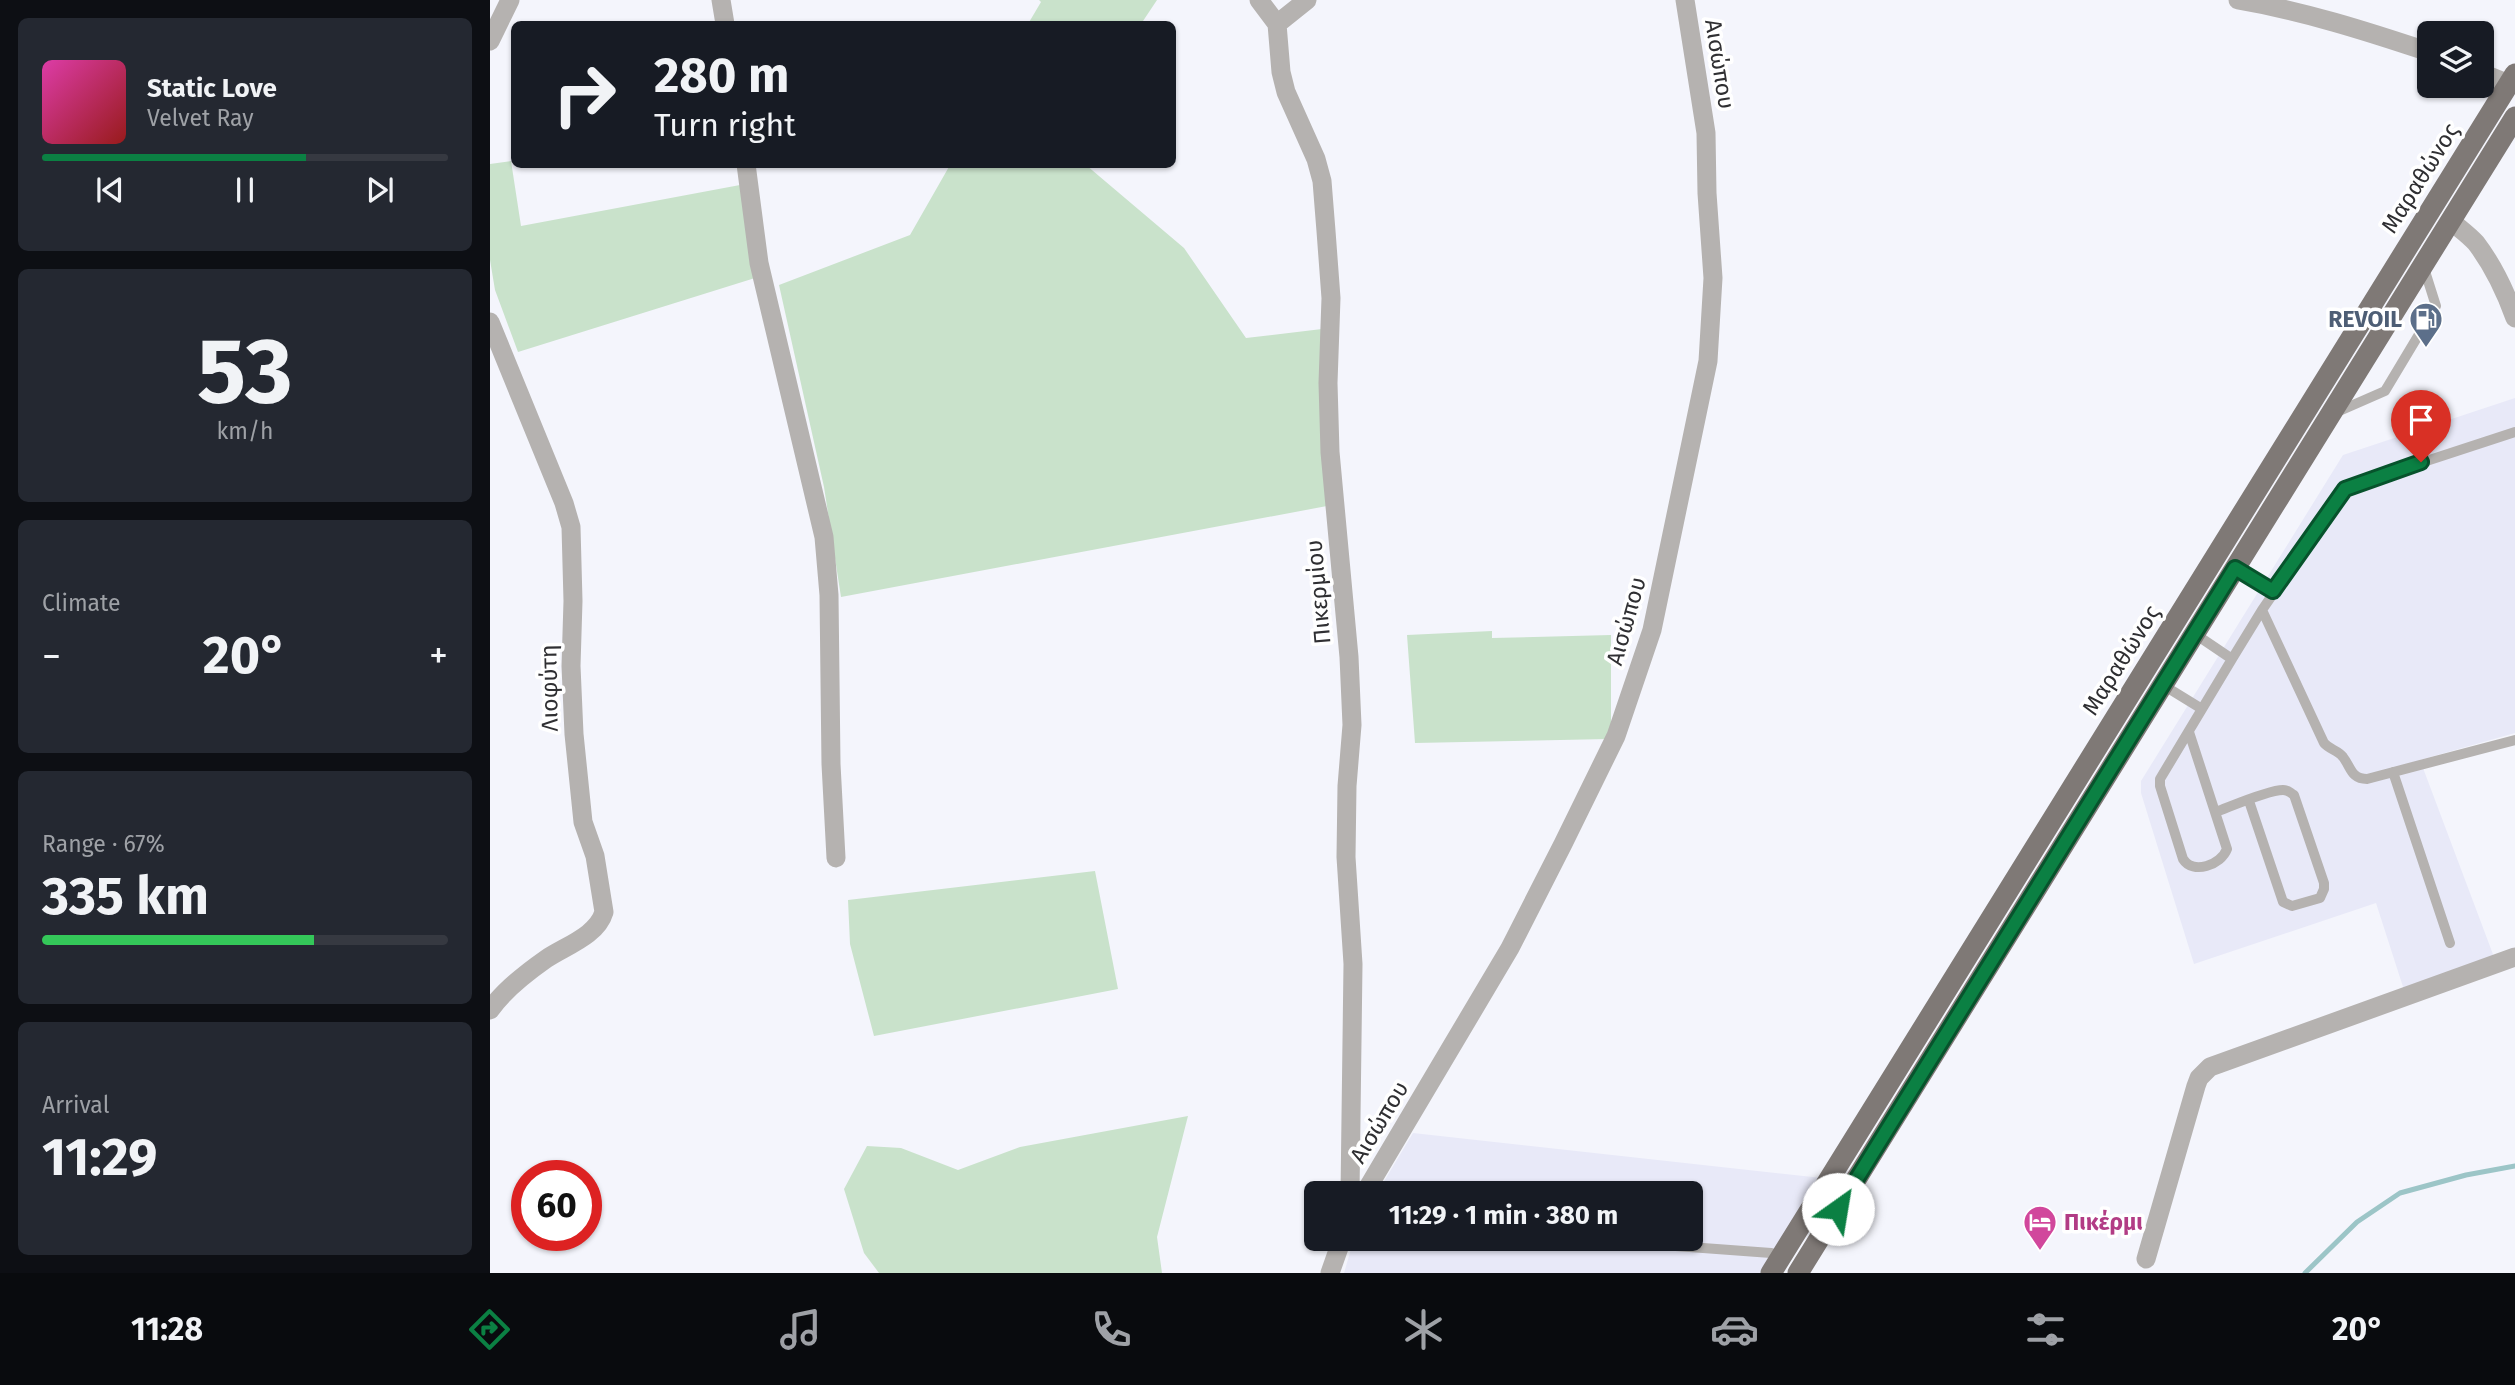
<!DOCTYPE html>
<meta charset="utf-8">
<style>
body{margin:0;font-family:"Fira Sans",sans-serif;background:#242831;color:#f1f3f6;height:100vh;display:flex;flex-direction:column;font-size:26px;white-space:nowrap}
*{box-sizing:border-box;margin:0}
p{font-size:23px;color:#9ea1a6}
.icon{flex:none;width:38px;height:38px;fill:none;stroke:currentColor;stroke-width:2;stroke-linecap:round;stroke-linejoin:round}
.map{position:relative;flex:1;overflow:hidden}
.drawer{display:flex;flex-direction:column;gap:18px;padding:18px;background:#0d0f14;width:490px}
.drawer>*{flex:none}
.banner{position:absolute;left:21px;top:21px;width:665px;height:147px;border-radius:10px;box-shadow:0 2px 5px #0004;background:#171b24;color:#f1f3f6;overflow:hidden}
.fabs{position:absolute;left:1927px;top:21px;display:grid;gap:14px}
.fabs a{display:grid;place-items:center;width:77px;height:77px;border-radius:10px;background:#171b24;box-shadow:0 2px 5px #0004;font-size:35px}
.speed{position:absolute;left:21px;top:1160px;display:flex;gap:14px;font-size:35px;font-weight:700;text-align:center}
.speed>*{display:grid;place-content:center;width:91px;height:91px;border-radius:50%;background:#171b24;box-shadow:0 2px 5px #0004;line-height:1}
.speed .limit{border:10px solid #d22;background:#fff;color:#111}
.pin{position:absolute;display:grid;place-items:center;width:60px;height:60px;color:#fff;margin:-72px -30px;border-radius:50% 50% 50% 0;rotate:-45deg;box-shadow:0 0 7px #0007}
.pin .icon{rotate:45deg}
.me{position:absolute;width:77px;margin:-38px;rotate:32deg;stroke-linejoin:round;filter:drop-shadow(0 0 5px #0008)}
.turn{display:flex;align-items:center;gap:24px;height:147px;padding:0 28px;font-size:32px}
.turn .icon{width:91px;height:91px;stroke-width:2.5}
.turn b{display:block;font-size:49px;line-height:60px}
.big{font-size:52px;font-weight:700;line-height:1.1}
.drawer .widget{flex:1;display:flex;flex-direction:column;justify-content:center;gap:10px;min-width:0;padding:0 24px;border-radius:10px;background:#242831}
.drawer .dial{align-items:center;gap:0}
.dial b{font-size:91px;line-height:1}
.song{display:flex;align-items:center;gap:21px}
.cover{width:84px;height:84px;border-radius:10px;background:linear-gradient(135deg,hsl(320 70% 55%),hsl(0 70% 35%))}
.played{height:7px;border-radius:4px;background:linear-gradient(90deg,#0b8043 65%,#363941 65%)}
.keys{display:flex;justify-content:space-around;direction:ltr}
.heat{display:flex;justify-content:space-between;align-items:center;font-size:38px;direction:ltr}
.charge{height:10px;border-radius:5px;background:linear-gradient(90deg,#34c759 67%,#363941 0)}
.trip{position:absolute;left:814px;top:1181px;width:399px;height:70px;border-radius:10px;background:#171b24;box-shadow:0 2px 5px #0004;font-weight:700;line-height:70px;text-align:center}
.menu{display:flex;height:112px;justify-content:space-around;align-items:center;background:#090b0e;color:#9ea1a6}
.menu .icon{width:49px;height:49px}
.menu .current{color:#0b8043}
.menu b{font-size:32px;color:#f1f3f6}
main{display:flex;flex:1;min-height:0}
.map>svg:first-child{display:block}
</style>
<main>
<section class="drawer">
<div class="widget">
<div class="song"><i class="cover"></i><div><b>Static Love</b><p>Velvet Ray</p></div></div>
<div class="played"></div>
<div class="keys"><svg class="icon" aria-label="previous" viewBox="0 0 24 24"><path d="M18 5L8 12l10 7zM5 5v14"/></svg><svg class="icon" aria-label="pause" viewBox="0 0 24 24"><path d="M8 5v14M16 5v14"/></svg><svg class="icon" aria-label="next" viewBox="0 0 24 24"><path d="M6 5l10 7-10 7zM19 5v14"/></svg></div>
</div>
<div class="widget dial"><b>53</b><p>km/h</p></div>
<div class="widget"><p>Climate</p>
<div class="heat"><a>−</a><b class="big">20°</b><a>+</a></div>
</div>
<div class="widget"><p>Range · 67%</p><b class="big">335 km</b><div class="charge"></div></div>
<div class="widget"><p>Arrival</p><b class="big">11:29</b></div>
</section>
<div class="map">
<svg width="2025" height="1273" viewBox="0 0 2025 1273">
<rect width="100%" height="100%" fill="#f4f5fc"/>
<path fill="#e8e9f8" d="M2025 398V733L1930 760 2004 957 1914 990 1886 903 1704 964 1651 793V781L1853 455Z
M923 1133 1332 1178 1271 1273H854L864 1239H1200V1194L887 1193Z"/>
<path fill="#c9e2cb" d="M549 0H667L651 24H538L551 2Z
M21 161 31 226 250 185 265 278 28 352 5 290 0 260V164Z
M460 165H596L694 248 756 338 832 329 837 506 351 597 334 487 289 285 420 235Z
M1002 631V638L1121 635V732L1118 739 925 743 917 635Z
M605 871 628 989 384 1036 360 944 358 900Z
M698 1116 667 1237 672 1273H389L374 1253 354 1189 377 1146 411 1148 468 1170 530 1147Z"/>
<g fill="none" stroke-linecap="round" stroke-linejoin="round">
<path stroke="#9cc5c7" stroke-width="5" d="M1815 1273 1867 1222 1910 1193 1976 1175 2025 1166"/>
<path stroke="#b5b2b0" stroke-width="10" d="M1847 412 1895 391 1946 306 1934 268
M2025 432 1857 487 1772 610 1834 743C1840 750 1848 750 1853 757 1861 767 1861 779 1877 779L2025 740
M1745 568 1783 591
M1742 659 1772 610
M1673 685 1712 709
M1699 732 1737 849C1731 865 1703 875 1693 859L1670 786V779L1742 659 1705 634
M1903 772 1960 943
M1726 812C1742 806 1778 790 1793 790 1799 790 1799 792 1804 795L1834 883V889L1830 898 1802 906 1793 902 1759 801
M1145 1243 1281 1253 1291 1257"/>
<path stroke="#b5b2b0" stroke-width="19" d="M231 0 235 24
M769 0 787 24 791 72 796 92 826 159 832 181 836 231 841 298 838 383 840 452 859 657 862 725 857 786 856 857 863 964 860 1194
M1748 0C1813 11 1876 31 1939 52
M787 24 817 0
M0 41 20 0
M1992 73 2019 84
M256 164 269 263 334 537 339 595 341 764 346 858
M1961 221C1969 228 1979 235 1986 243 2002 264 2016 293 2025 318
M0 322 74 503 81 527 83 601 81 666 84 734 93 822 105 856 114 912C107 936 75 946 56 959 36 973 14 990 0 1010
M874 1194 1020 948 1073 844 1126 736 1162 630 1218 361 1223 278 1217 193 1216 133 1195 0
M1656 1259 1706 1086 1709 1078 1720 1067 2025 957
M840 1273 852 1239"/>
<path stroke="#7f7976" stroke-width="21" d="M1281 1273 2025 74
M1308 1273 2025 117"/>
</g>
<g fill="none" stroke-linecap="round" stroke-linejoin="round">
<defs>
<path id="route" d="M1348 1209 1745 568 1783 591 1855 489 1931 462"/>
</defs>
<use href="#route" stroke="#07532c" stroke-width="18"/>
<use href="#route" stroke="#0b8043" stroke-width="12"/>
</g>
<defs>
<symbol id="fuel-pin" viewBox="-11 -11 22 30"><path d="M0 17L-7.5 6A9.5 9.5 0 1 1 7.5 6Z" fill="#5c6f8a" stroke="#fff"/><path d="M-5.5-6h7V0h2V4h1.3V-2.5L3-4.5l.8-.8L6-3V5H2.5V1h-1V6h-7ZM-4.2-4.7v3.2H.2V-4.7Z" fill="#fff"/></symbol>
<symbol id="hotel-pin" viewBox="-11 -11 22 30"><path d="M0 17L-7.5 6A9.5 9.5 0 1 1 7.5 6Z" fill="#d1479c" stroke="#fff"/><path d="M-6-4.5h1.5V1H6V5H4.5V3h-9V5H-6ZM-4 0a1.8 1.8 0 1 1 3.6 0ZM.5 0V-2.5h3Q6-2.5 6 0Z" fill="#fff"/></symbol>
</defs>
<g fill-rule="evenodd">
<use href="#fuel-pin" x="1917" y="300" width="38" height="52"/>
<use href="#hotel-pin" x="1531" y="1203" width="38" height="52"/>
</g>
<g text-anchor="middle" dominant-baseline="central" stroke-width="7" stroke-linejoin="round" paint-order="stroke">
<g font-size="23" fill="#2f2f32" stroke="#fff">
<text transform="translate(1230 64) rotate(81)">Αισώπου</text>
<text transform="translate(1930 178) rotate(-58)">Μαραθώνος</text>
<text transform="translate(828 592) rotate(-95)">Πικερμίου</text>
<text transform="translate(1136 621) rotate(-74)">Αισώπου</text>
<text transform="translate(1631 660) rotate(-58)">Μαραθώνος</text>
<text transform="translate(59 688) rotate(-91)">Λιοφύτη</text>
<text transform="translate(889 1122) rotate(-59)">Αισώπου</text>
</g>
<g font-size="23" font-weight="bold" fill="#4e5e75" stroke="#fff" text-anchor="end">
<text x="1912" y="319">REVOIL</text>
</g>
<g font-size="23" font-weight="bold" fill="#b23c85" stroke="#fff" text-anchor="start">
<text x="1574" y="1222">Πικέρμι</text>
</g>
</g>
</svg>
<div class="fabs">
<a><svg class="icon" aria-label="layers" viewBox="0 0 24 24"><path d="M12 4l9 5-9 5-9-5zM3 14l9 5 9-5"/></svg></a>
</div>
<div class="speed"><div class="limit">60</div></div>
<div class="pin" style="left:1931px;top:462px;background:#d93025"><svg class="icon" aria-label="arrive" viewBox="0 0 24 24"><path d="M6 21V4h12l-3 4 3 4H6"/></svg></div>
<svg class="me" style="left:1348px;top:1209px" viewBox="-20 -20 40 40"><circle r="19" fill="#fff"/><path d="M0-13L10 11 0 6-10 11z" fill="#0b8043"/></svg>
<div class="trip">11:29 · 1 min · 380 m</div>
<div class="banner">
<div class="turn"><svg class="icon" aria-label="right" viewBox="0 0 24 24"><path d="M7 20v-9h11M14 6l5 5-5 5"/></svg><div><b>280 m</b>Turn right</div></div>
</div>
</div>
</main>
<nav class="menu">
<b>11:28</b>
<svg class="icon current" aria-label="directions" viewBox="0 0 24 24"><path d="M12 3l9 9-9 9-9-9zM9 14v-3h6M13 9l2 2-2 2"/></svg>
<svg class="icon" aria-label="music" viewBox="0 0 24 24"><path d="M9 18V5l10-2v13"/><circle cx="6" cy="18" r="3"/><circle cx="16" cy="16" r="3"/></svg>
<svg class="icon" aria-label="phone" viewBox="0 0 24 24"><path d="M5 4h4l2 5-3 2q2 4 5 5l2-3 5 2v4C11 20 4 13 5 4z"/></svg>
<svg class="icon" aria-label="climate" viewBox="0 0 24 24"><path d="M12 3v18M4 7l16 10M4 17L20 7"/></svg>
<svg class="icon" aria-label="car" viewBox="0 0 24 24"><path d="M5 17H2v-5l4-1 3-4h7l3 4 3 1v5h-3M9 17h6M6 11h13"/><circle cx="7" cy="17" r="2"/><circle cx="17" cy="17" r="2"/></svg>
<svg class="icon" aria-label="filters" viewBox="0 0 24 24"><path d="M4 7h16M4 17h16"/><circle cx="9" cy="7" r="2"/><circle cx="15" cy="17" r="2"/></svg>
<b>20°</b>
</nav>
